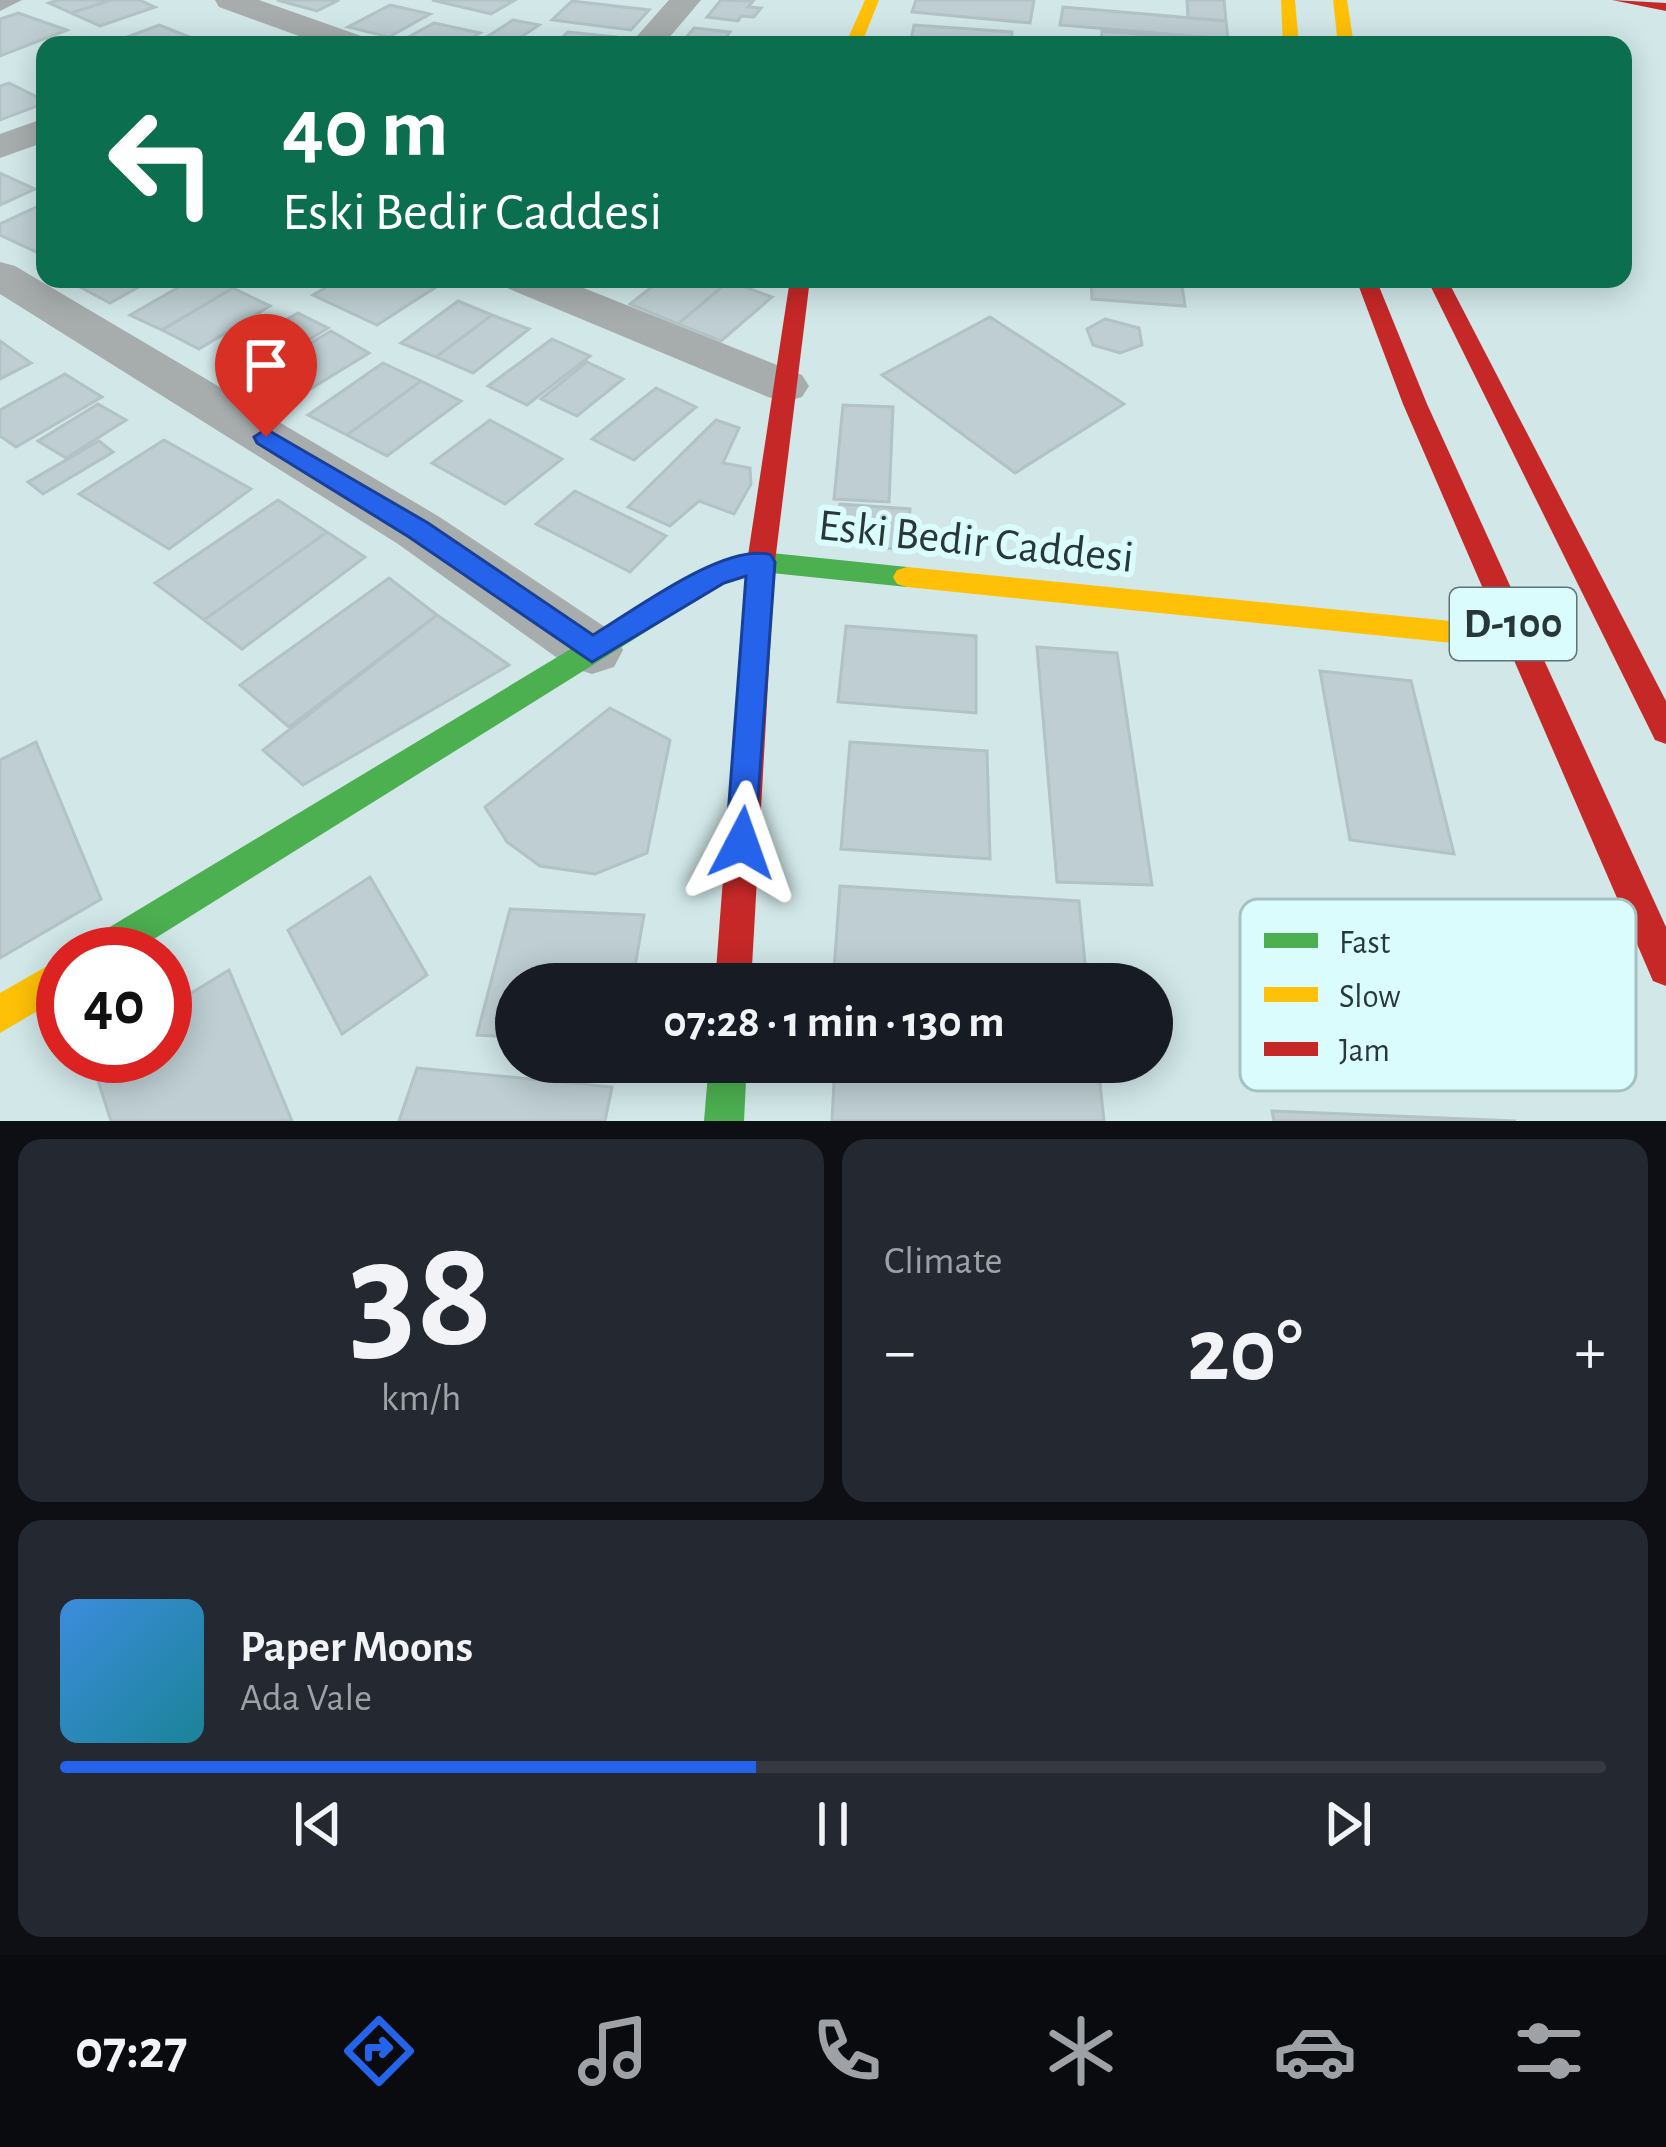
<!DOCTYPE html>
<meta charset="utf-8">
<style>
body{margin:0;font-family:"Alegreya Sans",sans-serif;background:#242831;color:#f1f3f6;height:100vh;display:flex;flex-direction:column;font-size:45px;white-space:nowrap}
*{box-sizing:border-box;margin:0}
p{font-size:39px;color:#9ea1a6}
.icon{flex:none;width:66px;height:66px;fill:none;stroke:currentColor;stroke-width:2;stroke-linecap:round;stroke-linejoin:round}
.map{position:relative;height:1121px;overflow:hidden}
.panel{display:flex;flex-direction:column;gap:18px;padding:18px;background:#0d0f14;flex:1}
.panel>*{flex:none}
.hud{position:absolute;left:36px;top:36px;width:1596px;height:252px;border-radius:24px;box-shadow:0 6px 30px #0003;background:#0b6e4f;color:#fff;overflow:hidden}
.speed{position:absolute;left:36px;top:927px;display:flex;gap:24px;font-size:60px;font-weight:700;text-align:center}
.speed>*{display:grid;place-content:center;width:156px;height:156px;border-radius:50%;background:#171b24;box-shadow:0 6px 30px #0003;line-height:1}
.speed .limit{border:18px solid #d22;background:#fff;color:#111}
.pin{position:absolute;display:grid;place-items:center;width:102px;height:102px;color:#fff;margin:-123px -51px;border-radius:50% 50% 50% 0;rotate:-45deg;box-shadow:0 0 12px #0007}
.pin .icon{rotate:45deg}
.me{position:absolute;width:132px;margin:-66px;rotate:4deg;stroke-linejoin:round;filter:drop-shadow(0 0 9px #0008)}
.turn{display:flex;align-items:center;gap:42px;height:252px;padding:0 48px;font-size:54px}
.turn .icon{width:156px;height:156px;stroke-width:2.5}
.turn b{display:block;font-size:84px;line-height:102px}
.big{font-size:90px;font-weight:600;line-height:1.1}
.panel .tile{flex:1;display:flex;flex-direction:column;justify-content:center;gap:18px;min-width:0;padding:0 42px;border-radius:24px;background:#242831}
.panel .dial{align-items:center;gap:0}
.dial b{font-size:156px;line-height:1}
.song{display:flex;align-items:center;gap:36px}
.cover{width:144px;height:144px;border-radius:18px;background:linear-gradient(135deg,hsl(210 70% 55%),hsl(190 70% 35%))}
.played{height:12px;border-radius:6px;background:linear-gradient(90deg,#2563eb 45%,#363941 45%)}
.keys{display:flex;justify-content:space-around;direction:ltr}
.heat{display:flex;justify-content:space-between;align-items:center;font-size:66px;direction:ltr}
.panel .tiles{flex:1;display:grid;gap:18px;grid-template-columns:1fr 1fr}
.tile:last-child{grid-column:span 2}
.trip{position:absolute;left:495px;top:963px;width:678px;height:120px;border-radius:60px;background:#171b24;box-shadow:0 6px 30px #0003;font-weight:600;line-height:120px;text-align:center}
.menu{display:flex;height:192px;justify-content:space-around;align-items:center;background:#090b0e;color:#9ea1a6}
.menu .icon{width:84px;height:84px}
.menu .on{color:#2563eb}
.menu b{font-size:54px;color:#f1f3f6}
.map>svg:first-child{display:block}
</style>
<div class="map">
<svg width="1666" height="1121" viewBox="0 0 1666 1121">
<rect width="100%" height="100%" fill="#d1e7e8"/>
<path fill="#beced2" stroke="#b2c2c5" stroke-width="3" d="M58 0H111L71 13 49 3Z
M111 0H139L155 7 100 26 71 13Z
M277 0H339L317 11Z
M432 0H515L491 14Z
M721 0 753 1 748 7 761 8 754 17 741 16 738 21 707 17Z
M916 0H1034L1030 23 912 12Z
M1187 0H1224L1226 21 1188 18Z
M572 1 649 10 631 30 552 20Z
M390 5 430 14 389 37 348 27Z
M1063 7 1226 21 1228 39 1060 25Z
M18 13 67 30 0 56V19Z
M513 20 539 25 509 45 476 44Z
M434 23 480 33 461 45 401 41Z
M159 25 197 40 135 45 122 39Z
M914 25 1012 32 1011 45H910Z
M694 28 730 32 720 45H680Z
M1102 31 1216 41V45H1101Z
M568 32 615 37 608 45H554Z
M9 83 45 101V103L0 120V86Z
M0 173 35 189 0 205Z
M45 203V256L0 235V224Z
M95 279H153L110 303 80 287Z
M193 279H212L233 288 162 330 130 315Z
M340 279H417L436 287 377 325 313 295Z
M662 279H724L729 281 678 324 630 304Z
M1091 279H1181L1185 306 1092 299Z
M729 281 772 297 721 341 678 324Z
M233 288 270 306 199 349 162 330Z
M458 301 492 315 436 357 401 343Z
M298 313 328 328 262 369 232 351Z
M492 315 529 329 473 373 436 357Z
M990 317 1124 404 1015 473 882 375Z
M1105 319 1139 328 1142 345 1120 353 1093 345 1087 329Z
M331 331 369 353 294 399 257 375Z
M552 339 590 356 527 405 488 386Z
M0 341 31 363 0 379Z
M587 362 623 379 577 416 541 399Z
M383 363 421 381 347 435 308 415Z
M65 374 102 397 16 447 0 436V410Z
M421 381 461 401 387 456 347 435Z
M656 388 696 407 634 460 592 439Z
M98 404 126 420 66 458 38 441Z
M843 405 893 407 889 502 834 499Z
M490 420 562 459 505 504 432 463Z
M716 420 739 428 723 463 750 468 751 484 734 514 699 501 670 526 628 507Z
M164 440 251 489 169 549 79 494Z
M99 441 113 452 43 494 28 482Z
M575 491 666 536 630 572 536 524Z
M278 500 327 532 204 620 155 583Z
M840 504 910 509 907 550 834 544Z
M327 532 365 557 242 649 204 620Z
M389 578 437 615 289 727 240 685Z
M437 615 509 665 303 785 263 750Z
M846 626 976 636V713L838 702Z
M1037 647 1117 653 1152 885 1057 882Z
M1320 671 1411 681 1454 854 1350 840Z
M610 708 670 740 647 853 595 874 540 866 507 842 485 807Z
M36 742 101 899 0 958V760Z
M850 742 987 751 990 859 841 849Z
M370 877 427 975 342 1034 288 930Z
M840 886 1079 901 1087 984H833Z
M510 909 644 915 632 984H516V1037L477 1035Z
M229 970 292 1121H111L90 1056H165V1009Z
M835 1062 1099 1074 1104 1121H832Z
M417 1068 612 1087 605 1121H399Z
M1272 1111 1516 1121H1274Z"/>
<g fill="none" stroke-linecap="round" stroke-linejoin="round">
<path fill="#a6adac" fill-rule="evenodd" d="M0 0H22L0 11Z
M215 0H259L367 38 371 45H324L219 7Z
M669 0H701L663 45H629Z
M45 118V142L0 158V134Z
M0 262 15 266 438 516 614 633 623 650 614 667 592 674 570 667 398 544 0 294Z
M500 279H561L802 375 809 386 802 397 785 402 768 397 507 288Z"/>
<path fill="#4caf50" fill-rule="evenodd" d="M761 552 907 567 917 570 921 577 917 584 907 587 761 572 724 583 130 954H80L85 942 705 568Z
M709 1062H747L744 1121H704Z"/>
<path fill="#ffc107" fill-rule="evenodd" d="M865 0H879L861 45H845Z
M1281 0H1295L1299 45H1283Z
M1333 0H1347L1354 45H1338Z
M907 567 1521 628 1531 631 1535 639 1531 647 1521 650 907 587 897 584 893 577 897 570Z
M63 957V996L0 1033V993Z"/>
<path fill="#c62828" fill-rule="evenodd" d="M1612 0 1666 3V11Z
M790 279H810L775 562 751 984H715L747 562Z
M1356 279H1376L1427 404 1666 927V986L1653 981 1403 404Z
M1427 279H1447L1666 701V744L1655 740Z"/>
</g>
<path fill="#2563eb" stroke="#184099" stroke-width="3" d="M266 429 428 523 593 635C632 612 726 541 771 555L775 562 754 854 742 859 731 854 726 843 746 576 724 583 592 662 409 537 257 443 254 437Z"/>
<g text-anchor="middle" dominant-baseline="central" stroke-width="12" stroke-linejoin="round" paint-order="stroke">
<rect fill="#dbfcfd" stroke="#5e7374" stroke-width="3" x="1450" y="588" width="126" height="72" rx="9"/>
<g font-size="42" font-weight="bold" fill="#283839">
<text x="1513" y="624">D-100</text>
</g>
<g font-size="45" fill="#283839" stroke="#dbfcfd">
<text transform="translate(976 542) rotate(6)">Eski Bedir Caddesi</text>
</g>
</g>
<rect x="1240" y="899" width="396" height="192" rx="18" fill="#dbfcfd" stroke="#a5c1c2" stroke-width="3"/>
<rect x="1264" y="933" width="54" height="15" fill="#4caf50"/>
<rect x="1264" y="987" width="54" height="15" fill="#ffc107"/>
<rect x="1264" y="1042" width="54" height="14" fill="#c62828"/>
<g font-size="33" fill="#283839">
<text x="1339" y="953">Fast</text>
<text x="1339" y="1007">Slow</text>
<text x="1339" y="1061">Jam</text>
</g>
</svg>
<div class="speed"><div class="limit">40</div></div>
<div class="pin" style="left:266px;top:437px;background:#d93025"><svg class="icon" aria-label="arrive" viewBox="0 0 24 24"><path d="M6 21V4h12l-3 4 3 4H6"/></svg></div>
<svg class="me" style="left:742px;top:843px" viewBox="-20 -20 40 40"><path d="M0-17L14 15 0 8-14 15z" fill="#2563eb" stroke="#fff" stroke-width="4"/></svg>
<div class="trip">07:28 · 1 min · 130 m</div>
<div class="hud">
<div class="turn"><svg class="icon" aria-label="left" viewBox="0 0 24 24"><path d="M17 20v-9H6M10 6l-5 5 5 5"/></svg><div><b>40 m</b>Eski Bedir Caddesi</div></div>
</div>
</div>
<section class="panel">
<div class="tiles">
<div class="tile dial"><b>38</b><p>km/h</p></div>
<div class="tile"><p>Climate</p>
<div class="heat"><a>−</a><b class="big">20°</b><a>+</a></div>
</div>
<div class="tile">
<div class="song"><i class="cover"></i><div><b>Paper Moons</b><p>Ada Vale</p></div></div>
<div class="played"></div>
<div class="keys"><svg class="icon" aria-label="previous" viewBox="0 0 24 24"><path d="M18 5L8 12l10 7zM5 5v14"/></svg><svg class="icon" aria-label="pause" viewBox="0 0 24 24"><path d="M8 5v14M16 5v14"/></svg><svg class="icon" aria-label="next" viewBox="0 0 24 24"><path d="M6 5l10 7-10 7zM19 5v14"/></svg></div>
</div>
</div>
</section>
<nav class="menu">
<b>07:27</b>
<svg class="icon on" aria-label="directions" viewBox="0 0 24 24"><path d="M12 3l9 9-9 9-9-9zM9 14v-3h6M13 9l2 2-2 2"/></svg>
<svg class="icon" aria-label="music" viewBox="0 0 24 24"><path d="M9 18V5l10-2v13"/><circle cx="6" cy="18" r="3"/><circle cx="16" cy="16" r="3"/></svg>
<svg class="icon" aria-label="phone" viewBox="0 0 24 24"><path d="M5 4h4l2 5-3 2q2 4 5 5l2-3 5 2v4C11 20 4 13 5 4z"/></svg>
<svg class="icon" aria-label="climate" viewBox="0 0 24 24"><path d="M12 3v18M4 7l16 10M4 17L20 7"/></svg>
<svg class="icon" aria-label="car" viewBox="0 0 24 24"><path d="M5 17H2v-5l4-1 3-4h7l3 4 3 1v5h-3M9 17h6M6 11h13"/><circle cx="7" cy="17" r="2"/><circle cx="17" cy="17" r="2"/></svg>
<svg class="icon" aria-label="filters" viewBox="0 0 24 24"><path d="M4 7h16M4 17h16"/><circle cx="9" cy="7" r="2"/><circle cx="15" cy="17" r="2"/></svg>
</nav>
